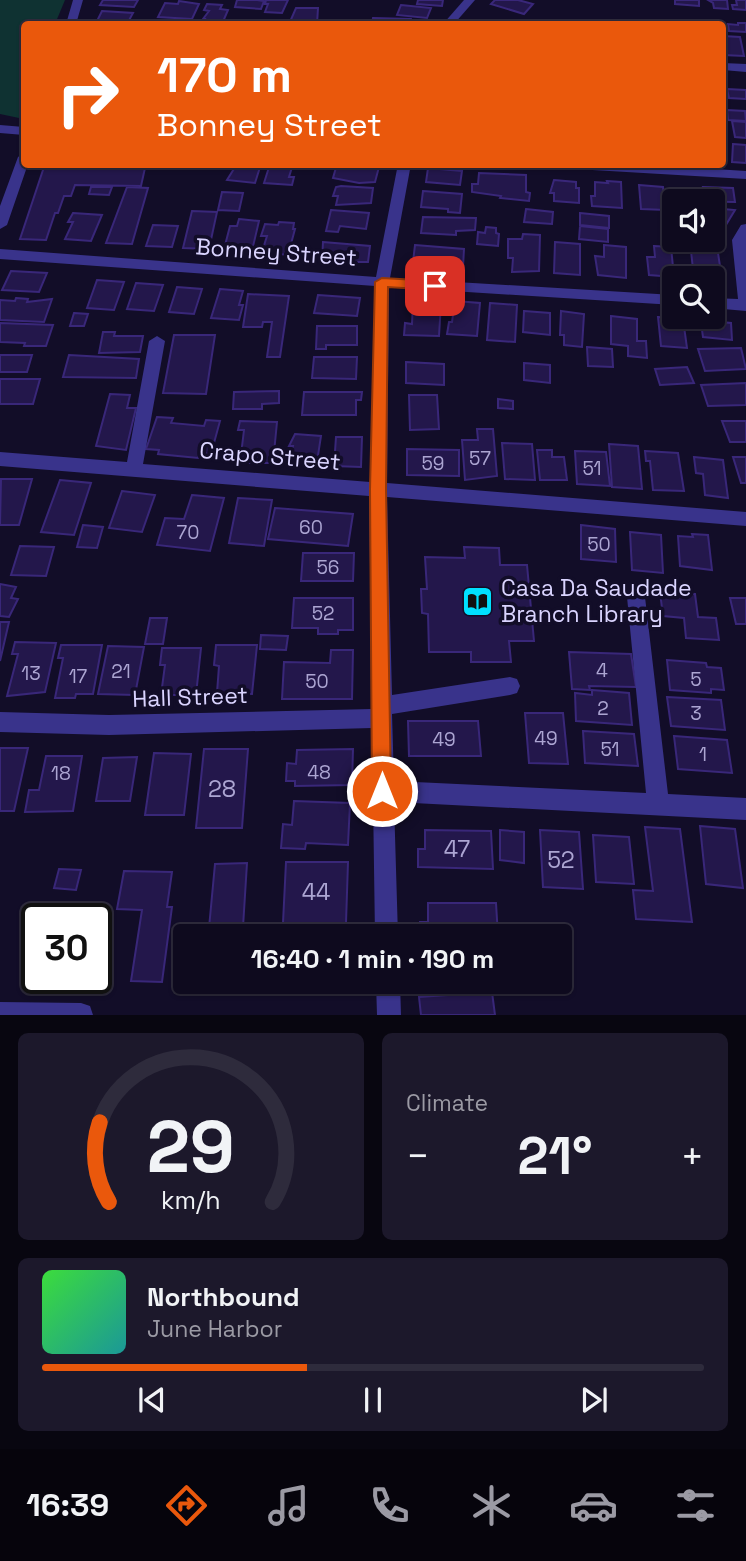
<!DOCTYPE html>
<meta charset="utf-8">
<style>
body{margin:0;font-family:"Space Grotesk",sans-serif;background:#1c182b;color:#f1f3f6;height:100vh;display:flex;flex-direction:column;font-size:26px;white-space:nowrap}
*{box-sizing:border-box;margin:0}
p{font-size:23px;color:#9b9aa4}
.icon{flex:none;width:38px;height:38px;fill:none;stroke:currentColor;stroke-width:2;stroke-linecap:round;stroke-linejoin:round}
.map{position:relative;height:1015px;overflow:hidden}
.details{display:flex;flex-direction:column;gap:18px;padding:18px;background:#080610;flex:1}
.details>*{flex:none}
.banner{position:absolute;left:21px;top:21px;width:705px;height:147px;border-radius:7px;box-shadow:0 2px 5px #0004,0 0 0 2px #2e2b3c;background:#ea580c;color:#fff;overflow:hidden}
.buttons{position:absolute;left:662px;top:189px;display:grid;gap:14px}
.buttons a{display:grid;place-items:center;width:63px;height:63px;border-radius:7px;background:#0e0a1e;box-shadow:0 2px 5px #0004,0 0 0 2px #2e2b3c;font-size:35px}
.speed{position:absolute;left:21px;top:903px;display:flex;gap:14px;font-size:35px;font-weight:700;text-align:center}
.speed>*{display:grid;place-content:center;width:91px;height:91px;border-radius:50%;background:#0e0a1e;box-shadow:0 2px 5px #0004,0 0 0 2px #2e2b3c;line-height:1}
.speed .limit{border:4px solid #111;border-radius:10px;background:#fff;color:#111}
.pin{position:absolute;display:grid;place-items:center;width:60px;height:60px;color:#fff;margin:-30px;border-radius:14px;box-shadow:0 4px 10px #0006}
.me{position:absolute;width:77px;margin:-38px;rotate:0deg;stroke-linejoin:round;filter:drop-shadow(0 0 5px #0008)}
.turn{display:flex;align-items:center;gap:24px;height:147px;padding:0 21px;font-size:32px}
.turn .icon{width:91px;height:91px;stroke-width:2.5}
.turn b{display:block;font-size:49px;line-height:60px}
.big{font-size:52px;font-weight:700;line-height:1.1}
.details .widget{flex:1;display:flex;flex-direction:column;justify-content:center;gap:10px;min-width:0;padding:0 24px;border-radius:10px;background:#1c182b}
.details .dial{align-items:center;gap:0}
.dial svg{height:182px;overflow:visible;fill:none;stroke:#2e2b3c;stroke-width:7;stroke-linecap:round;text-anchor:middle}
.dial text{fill:#f1f3f6;stroke:none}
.song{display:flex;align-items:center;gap:21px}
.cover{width:84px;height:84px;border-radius:10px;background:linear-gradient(135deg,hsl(120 70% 55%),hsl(180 70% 35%))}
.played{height:7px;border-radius:4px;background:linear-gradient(90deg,#ea580c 40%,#2e2b3c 40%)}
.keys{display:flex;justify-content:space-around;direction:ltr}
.heat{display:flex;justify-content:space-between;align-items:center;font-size:38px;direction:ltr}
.details .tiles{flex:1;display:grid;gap:18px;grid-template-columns:1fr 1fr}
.widget:last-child{grid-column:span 2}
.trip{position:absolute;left:173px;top:924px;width:399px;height:70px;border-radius:7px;background:#0e0a1e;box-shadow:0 2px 5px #0004,0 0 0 2px #2e2b3c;font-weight:700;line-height:70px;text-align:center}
.tabs{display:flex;height:112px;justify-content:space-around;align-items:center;background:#06040c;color:#9b9aa4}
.tabs .icon{width:49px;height:49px}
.tabs .current{color:#ea580c}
.tabs b{font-size:32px;color:#f1f3f6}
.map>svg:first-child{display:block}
</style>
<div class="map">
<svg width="746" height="1015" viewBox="0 0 746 1015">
<rect width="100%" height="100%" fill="#120d28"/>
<path fill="#0f3232" d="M0 0H65L55 24H24V104L19 118 0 114Z"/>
<path fill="#23174b" stroke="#392779" stroke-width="2" d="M103 0H138L134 7 100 5Z
M237 0H257L264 1 261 9 235 7Z
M266 0H288L282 13 265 12 268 4H265Z
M418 0H443L442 6 417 4Z
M495 0H518L533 4 524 14 491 4Z
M675 0H699V6L675 4Z
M708 0H727L728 9 714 8 713 3Z
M736 0H746V10L733 9 732 5H737Z
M179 1 199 4 192 19 158 17 165 3 178 4Z
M207 4 222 5 220 9 228 10 222 24H203L205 19H203L209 11 204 10Z
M401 5 431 8 427 18 397 15Z
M296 8H318L317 24H289Z
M102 11 133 13 127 24 96 23Z
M373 18 411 19 413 24H372Z
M738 23H746V32L729 31 728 24 738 25Z
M723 36 740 37 744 56 723 55Z
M727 89 746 90V99L729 98Z
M727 110 745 111 746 121 728 120Z
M732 121 746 122V138L735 137Z
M733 144 746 145V163L732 162Z
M45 164H101L145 168 141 186 75 185 71 196H64L58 213H55L46 240 20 239Z
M237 164H261L255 183 227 180Z
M270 164H293L289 177H294L292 185 264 183Z
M337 164H370L379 167 375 182 359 183 333 178Z
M428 168 462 171 460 185 426 182Z
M479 173 526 175V192L530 193 529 201 500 198 501 196 472 192V184H478Z
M554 180 576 182V188H579V203L554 201V193H550Z
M607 181 621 182 622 208 592 206 591 196H595V182L608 183Z
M639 185 663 187 666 210 641 209Z
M341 186 373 188 371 203 336 205 338 196H333L336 187Z
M91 187H112L109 195 89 194Z
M127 187 148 188 132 244 106 243Z
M703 187 733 188 735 202 674 201 673 189 704 191Z
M423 191 462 194 460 213 448 212V209L421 207Z
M222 192 243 193 239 211 218 210Z
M712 208 735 210 721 233H712Z
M526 209 553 212 552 224 524 222Z
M331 210 369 213 366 229 340 226 338 232 326 231Z
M192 211 217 212 209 249 183 248Z
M73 213 102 215 91 241 65 239 73 222H68Z
M580 213 609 216V228L580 225Z
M423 217 476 218 475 230 456 231V235L421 233Z
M239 219 259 221 251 255 223 253 230 226H237Z
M279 222 294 223 293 229H295L288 255 262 252 267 236H261L265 224 278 225Z
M153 225 178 226 172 247 146 246Z
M580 226 608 229V242L579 239Z
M486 227 496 228V233L499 234 498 246 477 244 478 232 485 233Z
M523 234 540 235 539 271 512 272 513 258H508V239H522Z
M323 242 370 246 368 262H322Z
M555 242 580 244V275L554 273Z
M415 245 464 249 463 267 451 266V269L434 265V268L422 267 423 263 413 262Z
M604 245 626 247V278L598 275 595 256 604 257Z
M654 246 671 247 674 277 649 275 647 257H655Z
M691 251 718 253 723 286 712 285V278H694Z
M11 271 47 273 39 292 2 290Z
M97 280 124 282 114 310 87 308Z
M136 283 163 285 154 311 127 309Z
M177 287 202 289 194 314 169 312Z
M220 289 243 291 239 305H243L239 320 211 318Z
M248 294 289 296 280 357H267L272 322H263L262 327H243Z
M318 295 360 298 357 316 314 313Z
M16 298 28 299 27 302 52 299 44 322 0 320V300L15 301Z
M455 301 480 303 477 336 447 334 449 322H452Z
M413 302 441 303 439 336 404 335 405 323 412 324Z
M490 303 517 305 515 342 487 340Z
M524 311 550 313V335L523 332Z
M561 311 584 314 582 347 564 345V335H560Z
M74 313 88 314 84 326H70Z
M611 316 637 319V341H646L647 358 628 356V346L611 344Z
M658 317 683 319 687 348 661 346Z
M688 319 731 323 732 340 703 337 702 330 689 329Z
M0 323 53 325 46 346H24L25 343 0 342Z
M317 326H357V345H326V349H316Z
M103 332H115L114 336H143L140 352 99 353Z
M174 335H215L206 394 163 393Z
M587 347 612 349 613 367 588 366Z
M741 348 746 369 705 371 698 349Z
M0 355H32L27 372H0Z
M69 355 139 359 136 378 63 377Z
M314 357H357L356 379 312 378Z
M406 362 444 364V385L406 383Z
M524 363 550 365V383L524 380Z
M687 367 694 383 660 385 655 369Z
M0 379H40L33 404H0Z
M746 383V405L708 406 701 385Z
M279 391V403L262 404V409H233L234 392Z
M304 392H362L361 400H356V415H302Z
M110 394 130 395 127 408H136L126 450 96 446Z
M409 395H437L439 429 410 430Z
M498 399 513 401V409L498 408Z
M157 417 173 418 171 423 204 426 206 420 220 421 211 454 200 453 198 458 158 454 159 450 146 449Z
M240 421 277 422 273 463H240L244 430H238Z
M722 421H746V442H730Z
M477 429H493L497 476 465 480 462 440H478Z
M295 434 321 436 317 462 290 460 293 446H289Z
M336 437H362L361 467 334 466Z
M502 443 532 444 535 480 505 479Z
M609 444 638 446 642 489 612 487Z
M407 449 459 450V476L407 475Z
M537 450H552V457H564L567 480H540Z
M575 451 606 452 610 486 577 484Z
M645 451 678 453 684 491 653 490 650 461H646Z
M694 457 723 460 728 498 705 495 703 474 696 473Z
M733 457H746V483H741Z
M1 479H32L19 525H0Z
M60 480 91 483 74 535 41 532Z
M122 491 155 495 142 532 109 528Z
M192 495 224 498 210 551 157 545 165 518 184 519Z
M238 498 272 500 264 546 229 543Z
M275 508 353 514 348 546 268 539Z
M83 525 103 527 97 548 77 547Z
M581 525 615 529 616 562 581 559Z
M630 532 661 535 663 573 632 570Z
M692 534 708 535 712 570 680 566 678 536 693 537Z
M20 546 54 547 46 576 11 575Z
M464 547 499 548 500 565H527L534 641H509L511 662H471V652H429L428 614 422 613 421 589H427L425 557 465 558Z
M303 553H354L353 581H301Z
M0 584 16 587 11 598 18 599 9 617 0 616Z
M660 592 695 594 698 617 716 618 719 640 686 638 684 618 663 616Z
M294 598H353V630H338V634H318V628H292Z
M730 598H746V624H736Z
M150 618H167L163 644H145Z
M0 622H9L0 661Z
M261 635 288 636 286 650 260 649Z
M15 642 56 643 45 692 7 696 18 654H12Z
M61 645H102L93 694H76L75 698H55L63 658H58Z
M216 645H257L252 694 233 693 232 699H220L221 692 217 693 219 666 214 665Z
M108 646 144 647 135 695 98 694Z
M162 648H201L196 695H161L165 665H160Z
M331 650H353L352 699H282L284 662 330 663Z
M569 652 631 654 636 687 589 686 590 690 572 689Z
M667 660 706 663 707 667 721 668 724 690 711 689V693L670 690Z
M592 690 629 693 632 725 576 721 575 693 592 695Z
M667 697 721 700 725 730 671 726Z
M525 713H563L568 764 529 763Z
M408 721H478L481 756H409Z
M583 731 634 734 638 766 585 763Z
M674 736 727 740 732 773 678 769Z
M0 748H28L14 811H0Z
M204 749H248L242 828H196Z
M353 749 352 785 295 786V781H286L287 763 296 764 297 750Z
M154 753 191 754 184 815H145Z
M46 756H82L73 811 25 812 29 790H39Z
M137 757 130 801H96L103 758Z
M294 801 350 803 348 845 306 843 305 849 281 848 283 824 292 825Z
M700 826 735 829 743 888 706 884Z
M645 827 680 829 692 922 636 919 633 890 653 891Z
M425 830 491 831 493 869 418 867V849H425Z
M500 830 524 832V863L500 860Z
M540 830 579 832 583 889 543 887Z
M593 835 629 837 634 884 596 882Z
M286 862H348L346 923H283Z
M247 863 243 927 209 928 215 864Z
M59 869 81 870 76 890 54 888Z
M124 871 172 872 167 907H172L162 982 131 981 142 910 117 909Z
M428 903H496L498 936H420V922H428Z
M80 913 109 915 97 976 96 919H79Z
M35 925 37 978H67L65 985 22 983Z
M278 982H346V986L278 984Z
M506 982H534L535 992H507Z
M492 992 495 1015H421L419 997Z"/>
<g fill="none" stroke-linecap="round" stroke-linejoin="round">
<path fill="#39338b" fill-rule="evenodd" d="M73 0H83L76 24H66Z
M464 0H475L454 24H443Z
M723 63 746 64V72L723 70Z
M0 125 24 127V135L0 133Z
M24 153V164H28L7 225 0 229V206L18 157Z
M398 164H411L390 278 674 295V305L389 287 387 483 746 512V526L387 497 392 695 510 677 517 679 520 686 517 693 510 695 392 714 394 781 646 793 627 597 629 591 636 589 643 591 645 597 668 794 746 798V820L394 802 398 936H375L372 728 109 735 0 732V712L109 715 372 709 369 496 0 466V452L127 462 149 341 157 336 165 341 143 464 370 482 375 286 0 259V249L376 277Z
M552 164H635L746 171V179L558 168Z
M746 224V311L712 308V298L738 299 732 240 741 225Z
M376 982H400L401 1015H377Z
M0 1002 81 1003 90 1006 93 1015H0Z"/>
</g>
<path fill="#ea580c" stroke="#983908" stroke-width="2" d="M382 278 435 281 441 286 435 290 388 287 386 489 391 791 389 798 382 801 375 798 372 791 370 489 375 282Z"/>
<defs>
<symbol id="library-square" viewBox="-11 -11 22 22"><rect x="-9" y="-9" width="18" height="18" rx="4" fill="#00e0ff" stroke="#120d28"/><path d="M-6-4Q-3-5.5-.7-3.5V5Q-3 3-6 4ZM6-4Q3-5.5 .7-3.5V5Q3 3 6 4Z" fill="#111"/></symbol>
</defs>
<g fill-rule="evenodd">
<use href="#library-square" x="460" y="584" width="35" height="35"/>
</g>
<g text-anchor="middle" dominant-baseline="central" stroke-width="7" stroke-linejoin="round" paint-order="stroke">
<g font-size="19" fill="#aca5d2">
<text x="480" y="458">57</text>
<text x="433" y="463">59</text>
<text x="592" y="468">51</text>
<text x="311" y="527">60</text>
<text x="188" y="532">70</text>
<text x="599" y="544">50</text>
<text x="328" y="567">56</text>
<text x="323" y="613">52</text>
<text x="602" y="670">4</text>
<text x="121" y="671">21</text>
<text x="31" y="673">13</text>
<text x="78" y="676">17</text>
<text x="696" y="679">5</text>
<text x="317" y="681">50</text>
<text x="603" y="708">2</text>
<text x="696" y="713">3</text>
<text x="546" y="738">49</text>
<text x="444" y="739">49</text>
<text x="610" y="749">51</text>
<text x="703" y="754">1</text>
<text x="319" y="772">48</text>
<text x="61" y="773">18</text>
</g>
<g font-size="23" fill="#dad4ff" stroke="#120d28">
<text transform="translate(276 252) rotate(4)">Bonney Street</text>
<text transform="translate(270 456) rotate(5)">Crapo Street</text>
<text transform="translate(190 697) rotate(-2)">Hall Street</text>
</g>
<g font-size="23" fill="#dad4ff" stroke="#120d28" text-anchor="start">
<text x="501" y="588">Casa Da Saudade<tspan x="501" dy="26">Branch Library</tspan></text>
</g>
<g font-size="23" fill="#aca5d2">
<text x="222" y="789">28</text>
<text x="457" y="849">47</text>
<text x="561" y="860">52</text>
<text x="316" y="892">44</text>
</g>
</g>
</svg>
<div class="buttons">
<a><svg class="icon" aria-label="sound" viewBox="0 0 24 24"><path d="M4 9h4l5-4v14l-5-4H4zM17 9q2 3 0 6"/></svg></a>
<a><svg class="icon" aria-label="search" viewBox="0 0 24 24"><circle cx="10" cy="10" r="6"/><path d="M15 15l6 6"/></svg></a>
</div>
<div class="speed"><div class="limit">30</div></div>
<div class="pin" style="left:435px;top:286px;background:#d93025"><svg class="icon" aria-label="arrive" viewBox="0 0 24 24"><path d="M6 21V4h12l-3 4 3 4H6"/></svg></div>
<svg class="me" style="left:382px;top:791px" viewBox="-20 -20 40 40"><circle r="17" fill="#ea580c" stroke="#fff" stroke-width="3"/><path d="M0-11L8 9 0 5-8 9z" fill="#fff"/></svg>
<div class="trip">16:40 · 1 min · 190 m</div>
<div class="banner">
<div class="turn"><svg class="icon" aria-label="right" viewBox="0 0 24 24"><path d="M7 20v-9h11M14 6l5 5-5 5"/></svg><div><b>170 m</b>Bonney Street</div></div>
</div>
</div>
<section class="details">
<div class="tiles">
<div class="widget dial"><svg viewBox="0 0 100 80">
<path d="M14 69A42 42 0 1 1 86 69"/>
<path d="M14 69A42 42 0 0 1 10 34" stroke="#ea580c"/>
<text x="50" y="56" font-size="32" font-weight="700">29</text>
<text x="50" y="72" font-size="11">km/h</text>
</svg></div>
<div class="widget"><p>Climate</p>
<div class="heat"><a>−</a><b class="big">21°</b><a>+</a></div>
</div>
<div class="widget">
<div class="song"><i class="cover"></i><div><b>Northbound</b><p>June Harbor</p></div></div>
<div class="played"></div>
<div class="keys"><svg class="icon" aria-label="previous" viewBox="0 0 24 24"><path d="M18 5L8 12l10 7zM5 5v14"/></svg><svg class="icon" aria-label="pause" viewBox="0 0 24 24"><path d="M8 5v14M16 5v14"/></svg><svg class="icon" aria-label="next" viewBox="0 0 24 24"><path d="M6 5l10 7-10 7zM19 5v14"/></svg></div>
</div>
</div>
</section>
<nav class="tabs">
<b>16:39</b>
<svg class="icon current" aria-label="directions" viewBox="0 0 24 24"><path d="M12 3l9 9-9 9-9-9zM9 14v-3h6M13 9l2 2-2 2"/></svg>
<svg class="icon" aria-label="music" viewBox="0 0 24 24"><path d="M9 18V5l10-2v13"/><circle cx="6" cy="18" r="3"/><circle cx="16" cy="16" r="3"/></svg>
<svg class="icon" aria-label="phone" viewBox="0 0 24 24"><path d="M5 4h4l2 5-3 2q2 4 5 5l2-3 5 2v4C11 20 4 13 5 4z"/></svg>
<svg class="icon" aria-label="climate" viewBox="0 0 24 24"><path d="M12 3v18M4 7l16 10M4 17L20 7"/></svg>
<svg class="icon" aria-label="car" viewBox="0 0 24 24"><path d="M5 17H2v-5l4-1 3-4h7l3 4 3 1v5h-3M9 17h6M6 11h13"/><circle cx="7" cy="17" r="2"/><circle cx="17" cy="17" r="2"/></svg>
<svg class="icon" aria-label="filters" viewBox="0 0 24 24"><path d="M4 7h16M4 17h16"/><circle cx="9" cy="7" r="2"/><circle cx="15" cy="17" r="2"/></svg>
</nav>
